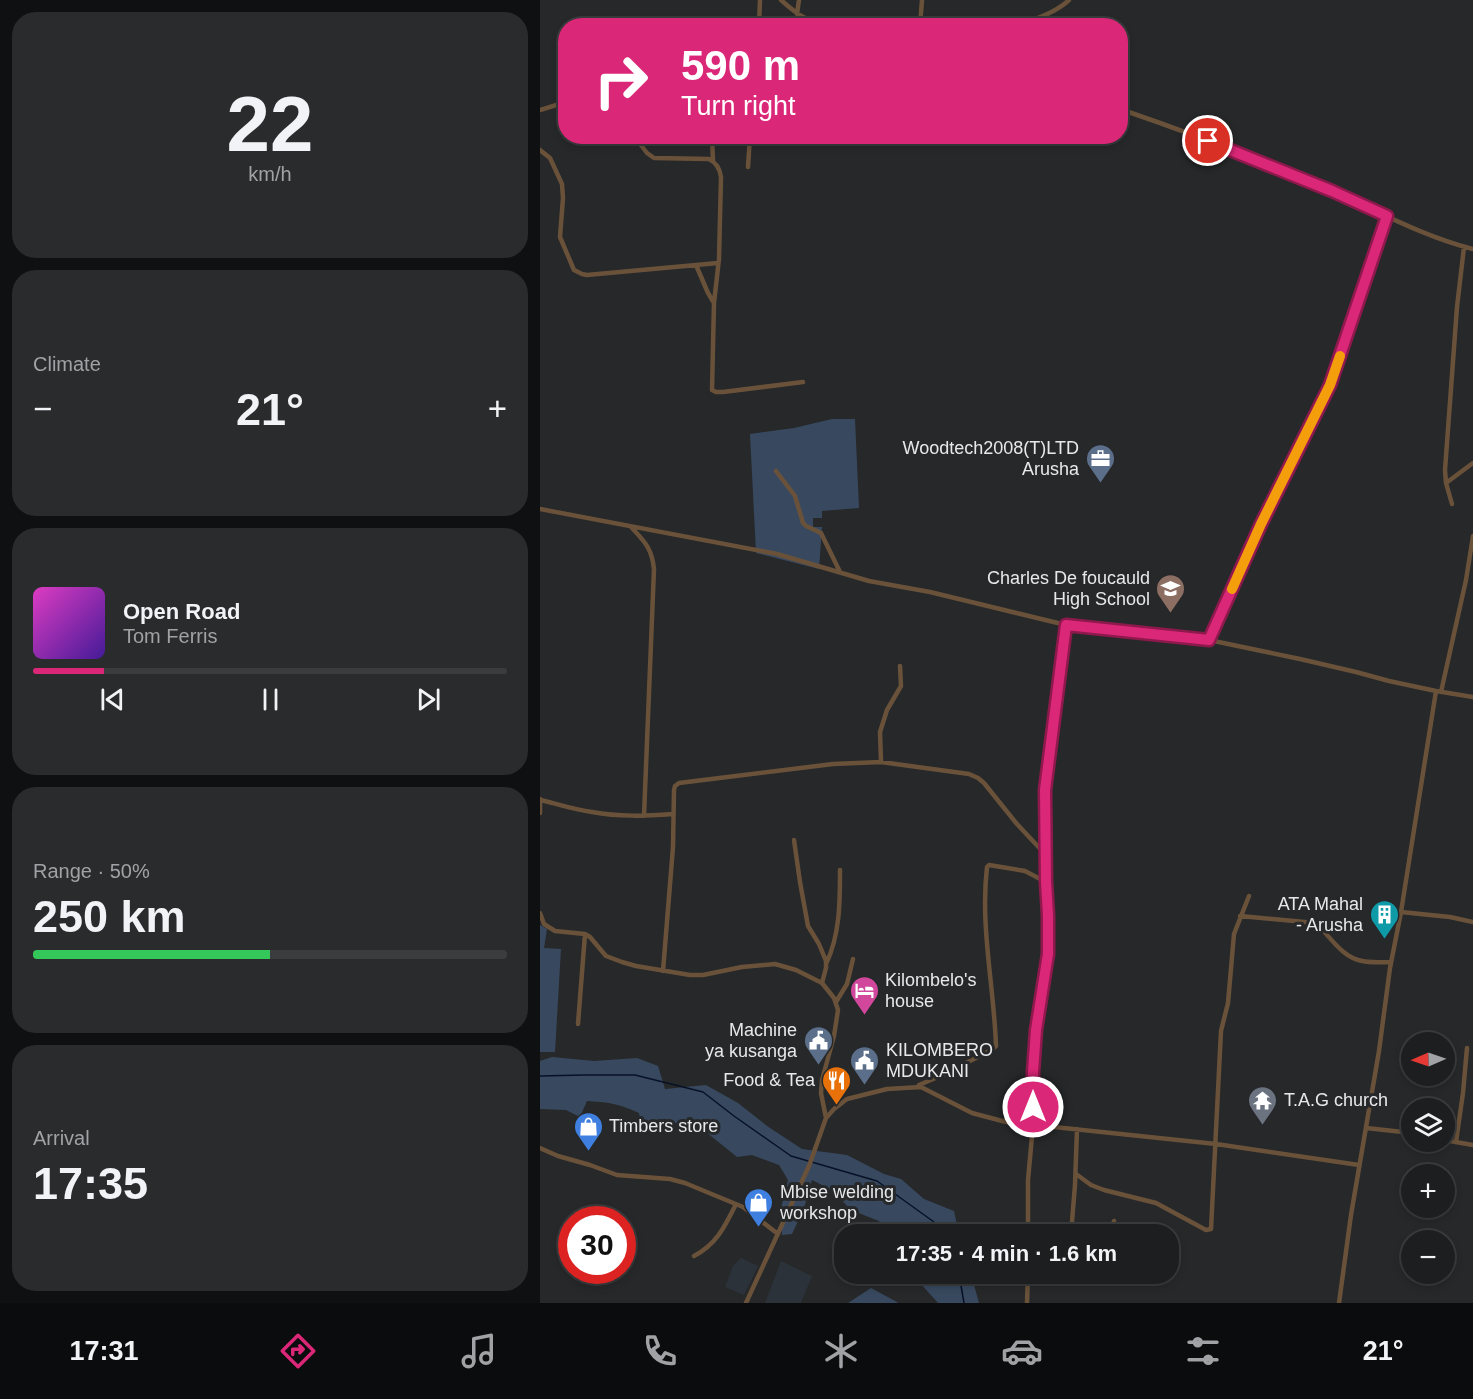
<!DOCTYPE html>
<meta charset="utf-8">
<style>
body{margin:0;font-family:Helvetica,sans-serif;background:#292b2d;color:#f1f3f6;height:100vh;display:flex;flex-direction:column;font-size:22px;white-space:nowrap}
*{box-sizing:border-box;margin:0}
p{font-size:20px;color:#a0a2a5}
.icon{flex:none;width:33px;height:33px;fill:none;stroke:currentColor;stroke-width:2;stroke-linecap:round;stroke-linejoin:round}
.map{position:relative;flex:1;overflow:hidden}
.details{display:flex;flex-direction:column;gap:12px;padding:12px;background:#0f1012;width:540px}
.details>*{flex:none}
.hud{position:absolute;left:18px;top:18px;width:570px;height:126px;border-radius:24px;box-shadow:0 3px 9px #0003,0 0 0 2px #3a3c3e;background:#db2777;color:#fff;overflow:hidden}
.needle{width:39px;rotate:268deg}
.fabs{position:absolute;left:861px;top:1032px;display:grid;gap:12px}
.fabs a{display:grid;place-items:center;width:54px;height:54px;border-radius:50%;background:#1c1e20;box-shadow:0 3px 9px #0003,0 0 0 2px #3a3c3e;font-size:30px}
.speed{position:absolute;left:18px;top:1206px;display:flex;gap:12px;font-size:30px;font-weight:700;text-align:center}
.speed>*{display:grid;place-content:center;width:78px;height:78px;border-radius:50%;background:#1c1e20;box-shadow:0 3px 9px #0003,0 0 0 2px #3a3c3e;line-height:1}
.speed .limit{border:9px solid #d22;background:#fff;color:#111}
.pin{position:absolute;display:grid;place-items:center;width:51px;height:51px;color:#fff;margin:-26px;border:3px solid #fff;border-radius:50%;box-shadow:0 2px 6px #0007}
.me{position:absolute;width:66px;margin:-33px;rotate:0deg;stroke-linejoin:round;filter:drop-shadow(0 0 4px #0008)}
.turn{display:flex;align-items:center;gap:21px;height:126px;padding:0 24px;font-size:27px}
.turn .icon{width:78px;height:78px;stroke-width:2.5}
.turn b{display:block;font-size:42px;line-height:51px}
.big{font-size:45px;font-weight:800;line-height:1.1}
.details .tile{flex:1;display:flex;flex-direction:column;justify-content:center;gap:9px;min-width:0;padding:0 21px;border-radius:24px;background:#292b2d}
.details .dial{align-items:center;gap:0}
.dial b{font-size:78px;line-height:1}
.song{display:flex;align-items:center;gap:18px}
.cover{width:72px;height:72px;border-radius:9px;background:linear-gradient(135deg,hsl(310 70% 55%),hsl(260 70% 35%))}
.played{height:6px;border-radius:3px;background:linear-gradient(90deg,#db2777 15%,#3a3c3e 15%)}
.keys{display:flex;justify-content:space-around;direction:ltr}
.heat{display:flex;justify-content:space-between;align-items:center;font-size:33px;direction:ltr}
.charge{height:9px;border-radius:4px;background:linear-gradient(90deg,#34c759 50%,#3a3c3e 0)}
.trip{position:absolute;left:294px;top:1224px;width:345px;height:60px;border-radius:24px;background:#1c1e20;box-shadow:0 3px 9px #0003,0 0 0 2px #3a3c3e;font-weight:800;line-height:60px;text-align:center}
.tabs{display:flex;height:96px;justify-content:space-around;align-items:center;background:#0b0c0d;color:#a0a2a5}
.tabs .icon{width:42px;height:42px}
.tabs .selected{color:#db2777}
.tabs b{font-size:27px;color:#f1f3f6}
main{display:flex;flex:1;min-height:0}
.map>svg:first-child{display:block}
</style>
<main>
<section class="details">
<div class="tile dial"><b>22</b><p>km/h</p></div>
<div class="tile"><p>Climate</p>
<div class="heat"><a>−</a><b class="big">21°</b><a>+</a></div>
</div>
<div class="tile">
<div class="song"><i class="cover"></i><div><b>Open Road</b><p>Tom Ferris</p></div></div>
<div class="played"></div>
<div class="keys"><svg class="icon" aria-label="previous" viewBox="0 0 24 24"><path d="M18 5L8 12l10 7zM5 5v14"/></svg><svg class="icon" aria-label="pause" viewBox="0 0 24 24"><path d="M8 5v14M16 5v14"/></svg><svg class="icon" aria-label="next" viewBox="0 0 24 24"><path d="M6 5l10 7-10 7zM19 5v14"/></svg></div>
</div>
<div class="tile"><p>Range · 50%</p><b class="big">250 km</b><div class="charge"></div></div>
<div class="tile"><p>Arrival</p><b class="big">17:35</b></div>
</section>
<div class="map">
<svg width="933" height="1303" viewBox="0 0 933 1303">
<rect width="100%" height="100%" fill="#26282a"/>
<path fill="#2c3239" d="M201 1258 218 1266 204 1295 185 1287 193 1266Z
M241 1261 272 1276 261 1303H225Z"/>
<path fill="#38495f" d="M292 419H315L319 508 282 511V518H273V527H282L279 569 216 553 210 434 254 428Z
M0 925 7 929 4 948 21 949 15 1052H0Z
M12 1057 54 1061 97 1058 118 1066 125 1089 166 1085 198 1103 227 1126 262 1149 307 1155 344 1174 361 1179 384 1199 414 1211 419 1234H346L339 1221 311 1210 292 1190 272 1180 264 1208 252 1234 242 1235 241 1208 248 1180 239 1165 212 1155 197 1157 156 1124 137 1123 101 1126 99 1113C80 1104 67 1102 47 1101L40 1117 26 1110 0 1109V1061Z
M372 1274H431L439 1303H398Z
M331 1288 357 1302 358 1303H308Z"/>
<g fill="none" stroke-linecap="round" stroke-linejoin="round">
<path stroke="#071126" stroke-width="1.5" d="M0 1076 44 1075H95L163 1092 194 1116 251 1156 337 1181 394 1222 400 1234
M419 1274 424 1303"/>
<path stroke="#6a523a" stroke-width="4.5" d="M241 0C259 16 265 20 289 26
M257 14 259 0
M219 26 220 0
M380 26 382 0
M472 26C492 21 514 14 529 0
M580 109C653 134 724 161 794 192 839 212 885 237 933 249
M0 110 26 102
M94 136 107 153 114 158 169 159C177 163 180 169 181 177L179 259 174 303 172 390 176 392H183L263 382
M172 136 173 161
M0 150 10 158 22 184 23 198 20 237 34 270 42 274 47 275 178 263
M208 167 210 136
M156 265 168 293 174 303
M236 471 255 496 263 523 266 526 281 533 300 572
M906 483 933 463
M912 504 906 483 905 470 917 307 924 247
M0 509 237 554 329 581 390 592 526 625 669 640 760 659 816 672 849 681 896 691 933 697
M91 527C104 541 112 548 114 569L104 816
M669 640 721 523 790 385 847 216
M901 692 926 580 933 536
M341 762 340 732 347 710 361 686 360 666
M0 799V813
M1 800C17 804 35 810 52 812 79 817 105 816 133 814
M254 840 260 882 268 926 279 944 286 961V968L282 983
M861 912 910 917 933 922
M0 913 4 924 15 931 45 934 50 937 66 956 82 962 96 966 150 975H163L202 967 235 964 256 970 282 983 294 998 298 1010 294 1036 282 1080 281 1093 286 1118
M700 916 775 923 778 925C791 938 802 957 822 961 831 963 841 962 851 962
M286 964C300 935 300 902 300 870
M123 971 133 847 134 790 135 786 139 783 293 764 341 762 429 774 438 778 444 783 477 824 506 855
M296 1002 307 984 313 959
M38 1024 45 934
M379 1085 405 1074 453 1049 456 1046C454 986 440 927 447 867L449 865 485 871 506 882
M826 1128 872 1133
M904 1140 933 1145
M916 1142 923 1093 927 1048
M0 1148 18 1156 50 1165 77 1175 130 1179 145 1183 203 1207 238 1234
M536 1174 551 1185 564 1190 616 1203 666 1230 671 1229 681 1031 688 1003 694 934 709 896
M488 1234V1180L493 1125 494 1053 497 1015 508 954 509 915 506 882 505 790 526 625
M531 1234 535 1185 537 1129
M570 1234 574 1221
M154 1256C177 1244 185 1226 196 1204
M206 1303 269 1166 286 1118 294 1109 307 1099 347 1089 381 1087 432 1113 466 1122 676 1144 819 1165
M487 1303 488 1274
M799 1303 811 1215 839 1051 850 968 861 912 896 691"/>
</g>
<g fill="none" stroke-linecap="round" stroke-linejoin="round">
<defs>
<path id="route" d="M493 1107V1072L496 1030 508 954V915L506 882 505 790 526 625 669 640 721 524 790 385 847 216 792 191 668 141"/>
</defs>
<use href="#route" stroke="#8e194d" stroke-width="15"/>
<use href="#route" stroke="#db2777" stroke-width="10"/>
<path stroke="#f59e0b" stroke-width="10" d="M692 589 721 524 790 385 800 356"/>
</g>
<defs>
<symbol id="office-pin" viewBox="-11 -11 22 30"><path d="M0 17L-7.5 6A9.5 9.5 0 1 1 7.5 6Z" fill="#5c6f8a" stroke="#26282a"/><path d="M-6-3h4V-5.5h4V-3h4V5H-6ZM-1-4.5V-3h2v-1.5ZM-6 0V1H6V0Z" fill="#fff"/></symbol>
<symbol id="school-pin" viewBox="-11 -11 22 30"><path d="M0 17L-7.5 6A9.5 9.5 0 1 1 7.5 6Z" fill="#8d6e63" stroke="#26282a"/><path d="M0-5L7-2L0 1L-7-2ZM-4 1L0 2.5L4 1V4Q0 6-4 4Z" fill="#fff"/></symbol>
<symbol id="building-pin" viewBox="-11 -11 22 30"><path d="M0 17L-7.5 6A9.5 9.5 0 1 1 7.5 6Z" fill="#0f9aa8" stroke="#26282a"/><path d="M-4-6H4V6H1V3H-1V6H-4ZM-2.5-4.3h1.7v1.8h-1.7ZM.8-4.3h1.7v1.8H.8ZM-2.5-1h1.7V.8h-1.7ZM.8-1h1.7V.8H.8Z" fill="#fff"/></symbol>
<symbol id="hotel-pin" viewBox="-11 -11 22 30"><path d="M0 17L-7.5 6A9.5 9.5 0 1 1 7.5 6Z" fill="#d1479c" stroke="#26282a"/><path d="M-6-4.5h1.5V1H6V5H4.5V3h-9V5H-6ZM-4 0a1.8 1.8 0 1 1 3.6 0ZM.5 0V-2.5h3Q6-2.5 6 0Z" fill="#fff"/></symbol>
<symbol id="civic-pin" viewBox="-11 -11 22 30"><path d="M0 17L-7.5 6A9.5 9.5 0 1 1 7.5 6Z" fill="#5c6f8a" stroke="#26282a"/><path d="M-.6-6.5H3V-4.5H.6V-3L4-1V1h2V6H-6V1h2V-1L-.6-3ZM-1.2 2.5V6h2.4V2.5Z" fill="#fff"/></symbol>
<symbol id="restaurant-pin" viewBox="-11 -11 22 30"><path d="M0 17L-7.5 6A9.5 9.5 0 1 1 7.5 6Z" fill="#e8710a" stroke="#26282a"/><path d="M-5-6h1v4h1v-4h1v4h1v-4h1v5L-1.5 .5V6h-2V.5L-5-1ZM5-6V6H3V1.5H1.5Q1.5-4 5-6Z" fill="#fff"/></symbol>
<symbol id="temple-pin" viewBox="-11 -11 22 30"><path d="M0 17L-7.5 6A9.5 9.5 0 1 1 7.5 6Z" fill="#6b7280" stroke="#26282a"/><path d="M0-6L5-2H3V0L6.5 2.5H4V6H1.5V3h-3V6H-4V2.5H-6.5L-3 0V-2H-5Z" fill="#fff"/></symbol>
<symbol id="shop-pin" viewBox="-11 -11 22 30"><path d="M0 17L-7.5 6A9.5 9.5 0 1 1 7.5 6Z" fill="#3f7fe0" stroke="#26282a"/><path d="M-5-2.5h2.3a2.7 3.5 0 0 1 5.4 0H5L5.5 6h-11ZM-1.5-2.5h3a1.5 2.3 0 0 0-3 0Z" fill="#fff"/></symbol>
</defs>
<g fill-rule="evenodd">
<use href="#office-pin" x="544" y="442" width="33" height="45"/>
<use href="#school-pin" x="614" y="572" width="33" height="45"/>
<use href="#building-pin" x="828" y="898" width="33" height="45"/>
<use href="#hotel-pin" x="308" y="974" width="33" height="45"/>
<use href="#civic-pin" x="262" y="1024" width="33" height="45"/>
<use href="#civic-pin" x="308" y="1044" width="33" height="45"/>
<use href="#restaurant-pin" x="280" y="1064" width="33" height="45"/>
<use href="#temple-pin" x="706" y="1084" width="33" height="45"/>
<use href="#shop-pin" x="32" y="1110" width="33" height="45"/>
<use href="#shop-pin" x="202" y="1186" width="33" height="45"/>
</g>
<g text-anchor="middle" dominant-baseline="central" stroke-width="6" stroke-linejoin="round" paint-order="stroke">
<g font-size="18" fill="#e7e8ea" stroke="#26282a" text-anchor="end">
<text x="539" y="448">Woodtech2008(T)LTD<tspan x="539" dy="21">Arusha</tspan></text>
<text x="610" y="578">Charles De foucauld<tspan x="610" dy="21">High School</tspan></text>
<text x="823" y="904">ATA Mahal<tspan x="823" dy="21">- Arusha</tspan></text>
<text x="345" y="980" text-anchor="start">Kilombelo's<tspan x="345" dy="21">house</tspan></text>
<text x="257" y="1030">Machine<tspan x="257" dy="21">ya kusanga</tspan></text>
<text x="346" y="1050" text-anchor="start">KILOMBERO<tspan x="346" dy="21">MDUKANI</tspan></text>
<text x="275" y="1080">Food &amp; Tea</text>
<text x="744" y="1100" text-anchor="start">T.A.G church</text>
<text x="69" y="1126" text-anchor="start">Timbers store</text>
<text x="240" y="1192" text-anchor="start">Mbise welding<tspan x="240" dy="21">workshop</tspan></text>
</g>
</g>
</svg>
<div class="fabs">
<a><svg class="needle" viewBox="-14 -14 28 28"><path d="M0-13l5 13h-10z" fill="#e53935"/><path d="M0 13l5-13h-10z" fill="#a0a2a5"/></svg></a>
<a><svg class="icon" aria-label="layers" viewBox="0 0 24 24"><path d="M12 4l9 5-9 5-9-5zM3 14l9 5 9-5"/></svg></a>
<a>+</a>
<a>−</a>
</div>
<div class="speed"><div class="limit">30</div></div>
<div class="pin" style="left:668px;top:141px;background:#d93025"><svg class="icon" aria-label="arrive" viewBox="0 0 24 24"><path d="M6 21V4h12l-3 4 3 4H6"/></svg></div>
<svg class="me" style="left:493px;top:1107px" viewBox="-20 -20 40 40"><circle r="17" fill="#db2777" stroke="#fff" stroke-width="3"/><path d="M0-11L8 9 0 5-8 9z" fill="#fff"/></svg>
<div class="trip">17:35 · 4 min · 1.6 km</div>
<div class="hud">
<div class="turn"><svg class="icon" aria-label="right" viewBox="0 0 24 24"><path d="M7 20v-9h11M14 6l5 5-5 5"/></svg><div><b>590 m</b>Turn right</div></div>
</div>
</div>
</main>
<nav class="tabs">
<b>17:31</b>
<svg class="icon selected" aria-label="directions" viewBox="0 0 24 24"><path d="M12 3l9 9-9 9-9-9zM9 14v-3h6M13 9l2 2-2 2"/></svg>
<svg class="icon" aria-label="music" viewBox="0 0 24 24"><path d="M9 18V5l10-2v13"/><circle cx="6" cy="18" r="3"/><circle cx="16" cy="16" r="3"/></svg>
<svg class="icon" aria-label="phone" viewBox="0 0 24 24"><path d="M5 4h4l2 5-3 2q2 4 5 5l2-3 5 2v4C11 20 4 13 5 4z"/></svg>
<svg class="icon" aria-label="climate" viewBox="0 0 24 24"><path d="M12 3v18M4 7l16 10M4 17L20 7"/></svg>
<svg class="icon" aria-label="car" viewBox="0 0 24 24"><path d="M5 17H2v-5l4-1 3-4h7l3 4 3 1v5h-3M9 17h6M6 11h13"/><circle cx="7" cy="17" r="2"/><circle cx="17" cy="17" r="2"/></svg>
<svg class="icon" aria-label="filters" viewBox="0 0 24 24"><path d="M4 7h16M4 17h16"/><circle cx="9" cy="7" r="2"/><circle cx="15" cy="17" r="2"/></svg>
<b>21°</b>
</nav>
